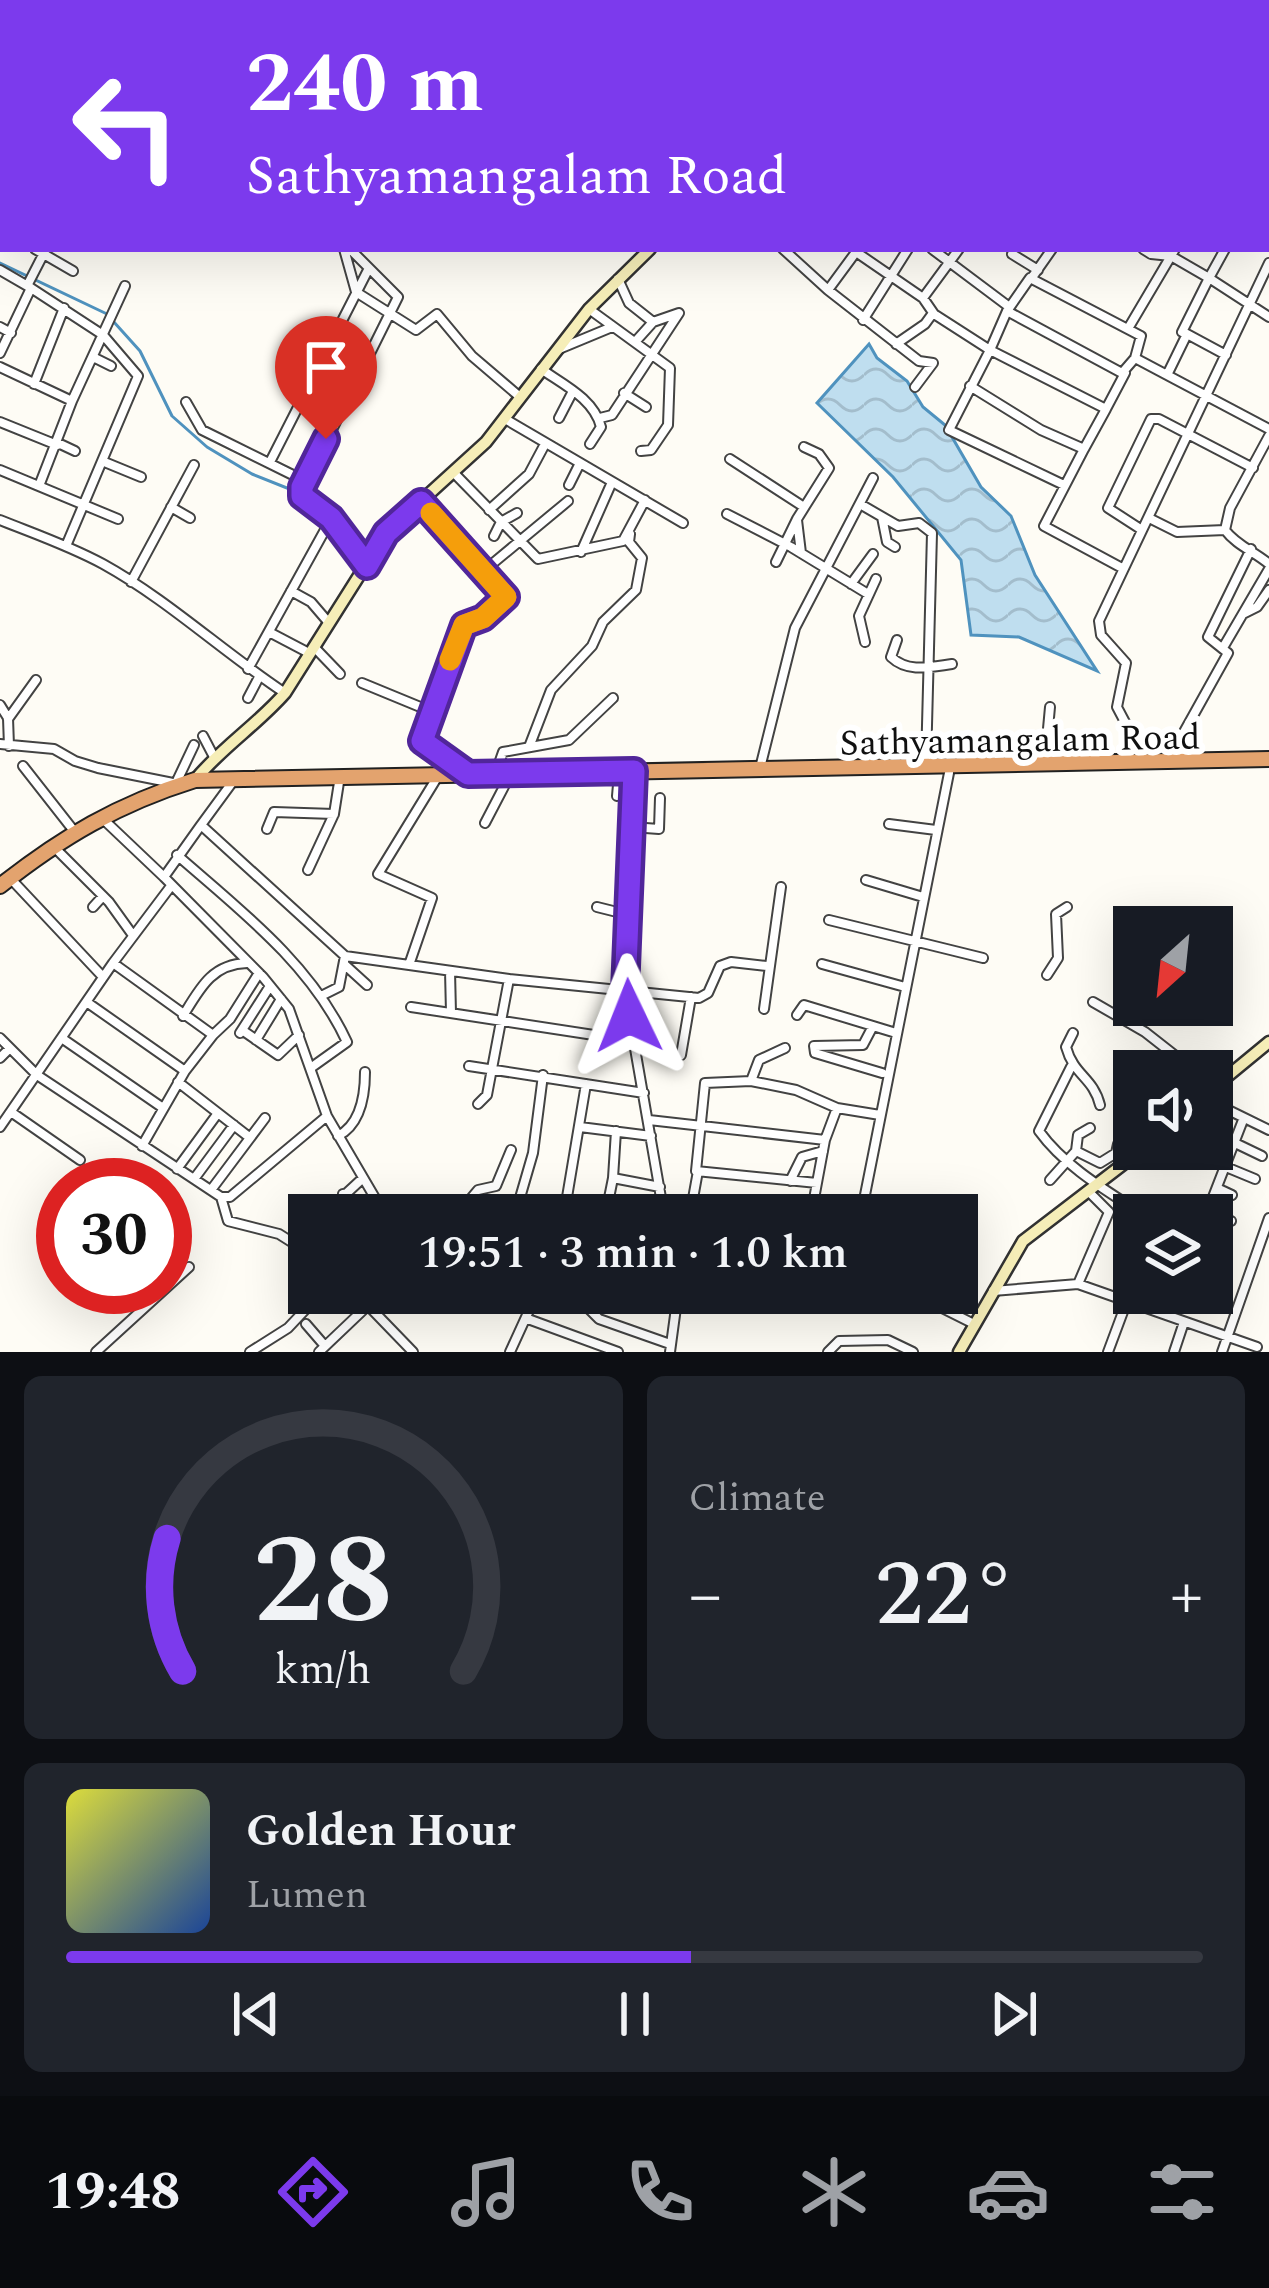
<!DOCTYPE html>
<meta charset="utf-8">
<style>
body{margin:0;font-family:Spectral,serif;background:#20242c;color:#f1f3f6;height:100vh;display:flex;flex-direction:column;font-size:45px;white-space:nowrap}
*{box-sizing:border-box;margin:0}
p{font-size:39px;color:#9ea1a6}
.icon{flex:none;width:66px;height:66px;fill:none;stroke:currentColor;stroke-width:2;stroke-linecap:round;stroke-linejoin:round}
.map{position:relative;height:1352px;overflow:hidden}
.details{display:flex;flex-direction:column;gap:24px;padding:24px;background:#0d0f14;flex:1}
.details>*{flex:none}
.guide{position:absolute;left:0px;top:0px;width:1269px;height:252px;box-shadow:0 12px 48px #0002;background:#7c3aed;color:#fff;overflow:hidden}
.needle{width:78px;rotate:207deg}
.buttons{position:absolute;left:1113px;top:906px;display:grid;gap:24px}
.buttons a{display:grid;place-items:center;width:120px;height:120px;border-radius:0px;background:#171b24;box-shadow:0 12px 48px #0002;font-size:60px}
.speed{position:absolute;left:36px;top:1158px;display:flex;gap:24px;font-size:60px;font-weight:700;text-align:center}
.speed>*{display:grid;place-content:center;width:156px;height:156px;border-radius:50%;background:#171b24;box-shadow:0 12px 48px #0002;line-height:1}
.speed .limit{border:18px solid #d22;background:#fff;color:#111}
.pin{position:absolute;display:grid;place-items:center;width:102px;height:102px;color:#fff;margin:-123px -51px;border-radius:50% 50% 50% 0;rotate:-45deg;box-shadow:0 0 12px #0007}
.pin .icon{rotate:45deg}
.me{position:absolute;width:132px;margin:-66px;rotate:358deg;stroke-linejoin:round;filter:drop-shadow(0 0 9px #0008)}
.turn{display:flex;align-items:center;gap:42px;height:252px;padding:0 48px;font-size:54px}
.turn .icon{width:156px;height:156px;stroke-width:2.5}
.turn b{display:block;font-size:84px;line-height:102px}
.big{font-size:90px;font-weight:600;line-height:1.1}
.details .card{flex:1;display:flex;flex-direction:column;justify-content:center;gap:18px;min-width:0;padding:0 42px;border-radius:18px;background:#20242c}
.details .dial{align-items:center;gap:0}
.dial svg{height:312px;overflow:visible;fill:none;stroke:#363941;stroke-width:7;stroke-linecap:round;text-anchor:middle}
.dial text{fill:#f1f3f6;stroke:none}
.song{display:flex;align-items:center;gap:36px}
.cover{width:144px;height:144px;border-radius:18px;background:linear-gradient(135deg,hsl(60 70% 55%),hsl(220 70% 35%))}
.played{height:12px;border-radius:6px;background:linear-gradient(90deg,#7c3aed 55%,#363941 55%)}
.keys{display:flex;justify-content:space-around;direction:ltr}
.heat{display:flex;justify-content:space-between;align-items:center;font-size:66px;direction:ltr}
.details .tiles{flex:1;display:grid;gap:24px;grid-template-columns:1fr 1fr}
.card:last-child{grid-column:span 2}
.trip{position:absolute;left:288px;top:1194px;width:690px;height:120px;border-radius:0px;background:#171b24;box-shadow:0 12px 48px #0002;font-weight:600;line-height:120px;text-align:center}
.tab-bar{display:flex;height:192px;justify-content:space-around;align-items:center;background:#090b0e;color:#9ea1a6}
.tab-bar .icon{width:84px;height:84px}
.tab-bar .on{color:#7c3aed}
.tab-bar b{font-size:54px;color:#f1f3f6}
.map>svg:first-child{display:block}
</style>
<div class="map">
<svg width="1269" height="1352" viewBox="0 0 1269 1352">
<defs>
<pattern id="water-waves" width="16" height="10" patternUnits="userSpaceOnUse" patternTransform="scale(3)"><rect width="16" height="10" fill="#bfdeef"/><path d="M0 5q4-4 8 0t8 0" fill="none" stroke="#a3bdcc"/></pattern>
</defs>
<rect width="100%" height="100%" fill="#fefcf5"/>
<path fill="url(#water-waves)" stroke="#4f92be" stroke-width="3" d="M869 344 877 358 907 381 923 407 945 425 981 487 1011 516 1035 575 1097 671 1019 637 971 635 961 560 893 477 817 403Z"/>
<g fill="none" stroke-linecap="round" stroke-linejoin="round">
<path stroke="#4f92be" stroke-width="3" d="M1266 100 1269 102
M0 263 107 314
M113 321 140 351 172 416 207 447 252 474 297 492
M306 493 340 513 368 550"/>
<defs>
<path id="street" d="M122 0 126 3
M303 0 309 3
M405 0 407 3
M1044 0 1049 3
M1096 0 1101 3
M1144 0 1149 3
M213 1 218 3
M169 3 171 0
M359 3 362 0
M1192 3 1194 0
M1266 68 1269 70
M0 77 3 79
M0 127 3 128
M1267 179 1269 174
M0 228 3 229
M35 249 73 271
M344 249 356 292 416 330 437 314 472 356 520 397
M350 249 398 297 301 492 337 525 366 564
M783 249 828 290 856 252 923 298
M932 249 1008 306
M959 249 923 298 934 314 990 350 949 430 1064 485
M1175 249 1171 256 1209 278 1182 332 1187 334 1167 375 1269 429
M1225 249 1209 278 1269 317
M1012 254 1038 270
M0 270 31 288 0 353
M618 279 629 303 653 322
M1031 279 1052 249
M28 284 46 249
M31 288 103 335 138 376 66 546
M828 290 919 361 933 363 915 387
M589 309 670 368 668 425 651 450 641 451
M1007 311 1030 278 1141 336 1135 358
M863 320 908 249
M0 327 11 333
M1129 327 1171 256 1151 254 1143 249
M1187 334 1226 355
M896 344 925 324 933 313
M559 349 612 327
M93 357 111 366
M0 367 72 401
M541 369C564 385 594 399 601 427L590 444
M1125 373 1106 409 990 350 1007 311 1122 373 1135 358 1167 375
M34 384 64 308
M970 386 1041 430 1084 449 1044 526 1122 568
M624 393 646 407
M186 402 202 430 305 481
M559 418 573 391
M600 418 612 415 679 313 653 322 635 342
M505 419 683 523
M0 422 57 445
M58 443 75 451
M1084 449 1106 409
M730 459 804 507
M102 461 141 477
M270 462 369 268
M0 470 118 519
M453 472 538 559 623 541 645 500
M569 485 580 463
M39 486 72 401 125 286
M421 503 506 597 483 618 464 625 422 741 467 773
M860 504 898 526 919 523 932 533 926 764
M171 507 190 518
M489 510 529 474 545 444
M727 514 791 547 868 594
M882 517 887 542 895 547
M1149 518 1177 532 1225 530
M0 520C35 534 70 546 103 564 168 600 223 652 285 693
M797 520 801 553
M1142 530 1108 508 1151 419H1159L1253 468
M1225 530 1230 508 1269 436
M1225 530C1236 545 1255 552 1269 564
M494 536 501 522 517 513
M581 552 612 482
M776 562 797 519 829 468 819 454 804 447
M487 576 492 564 568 501
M131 582 194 465
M851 584 873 554
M291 591 311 602 329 623
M1243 614 1257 607 1269 590
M269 632 309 653
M897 640 891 657C908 673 930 667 952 664
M865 642 859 616 876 579
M1224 646 1269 569
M315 648 340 674
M248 669 331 519
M362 683 430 711
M248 698 259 677
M0 705 8 718 9 746
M8 719 36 680
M203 736 214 757
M0 744 54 749 75 761 98 768 178 784
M529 747 551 690 592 646 603 622 636 590 642 558 629 542 630 534
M1183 759 1184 732 1228 653 1208 637 1251 549
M1145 760 1117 707 1126 663 1101 635 1099 621 1269 263
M1045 761 1050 707
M23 766 74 831
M760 768 795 628 873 478
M496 772 503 752 569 740 613 698
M634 773 625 991 664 1215
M234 780 201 825 345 956 509 979 699 998 708 993 720 966 731 962 767 966
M176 783 194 745
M617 796 619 773
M104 820 164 877
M485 823 510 775
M889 824 936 830
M201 825 164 877 263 977 289 1009 327 1116 385 1215
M632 827 659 829 660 798
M267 829 274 812 334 814
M54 847 109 902 132 934
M177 855C240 910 311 964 347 1042L312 1067
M308 870 334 814 340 776
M11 879 103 977
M866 880 923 897
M93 907 103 896
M597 907 629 915
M829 920 983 958
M113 963 213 1035 185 1071 142 1146
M822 964 905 987
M345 965 367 985
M409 965 432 898 378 874 438 776
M450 971 451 1013
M1047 975 1058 958 1056 914 1067 907
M321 996 339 987 345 956
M1093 1002 1145 1032 1182 1061 1181 1071
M88 1003 185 1071
M411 1007 633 1041
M764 1009 781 887
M797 1015 804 1005 896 1033
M183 1016C200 988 212 964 247 963
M873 1026 863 1045 814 1046 815 1053 882 1073
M242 1030 278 1055 299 1035
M240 1033 270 986
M1073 1033 1066 1047C1074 1076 1093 1077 1100 1105
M213 1035 230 1019 259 973
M0 1038 37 1075 221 1197H230L327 1116
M63 1039 163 1108
M256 1040 281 999
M681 1055 691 997
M0 1058 10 1048
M469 1066 644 1093
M1071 1067 1039 1131C1065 1167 1107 1191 1144 1215
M751 1081 759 1060 785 1048
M178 1082 249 1137
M1212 1102 1269 1130
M478 1104 487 1095 509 979
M11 1112 80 1160
M649 1120 825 1140
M0 1127 113 963 171 886
M580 1127 651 1136
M616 1131 613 1178 660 1187
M338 1136C361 1124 365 1095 365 1072
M1235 1143 1262 1156
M1076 1151 1078 1135 1090 1128
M1226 1167 1255 1179
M177 1169 218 1113
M194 1179 234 1125
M1050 1180 1076 1151 1100 1163 1116 1153 1118 1144
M790 1181 802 1157 823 1151
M817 1183 696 1171 705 1083 751 1081 796 1090 837 1108 880 1115
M1217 1188 1232 1195
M211 1190 265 1118
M1090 1193 1109 1212 1078 1284 1257 1347
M343 1194 352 1215
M221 1197 228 1221 279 1234 309 1253
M607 1208 613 1178
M1208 1211 1231 1221
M323 1215 363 1178
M457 1215 478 1190 496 1186 511 1150
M515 1215 533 1153 543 1075
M564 1215 586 1084
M690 1215 698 1171
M811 1215 825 1140 837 1108
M861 1215 949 773
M1206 1215 1243 1120
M1212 1240 1223 1245
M993 1291 1078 1284
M356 1293 413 1352
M424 1293 426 1295
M585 1305 599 1319 670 1344
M940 1307 974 1324
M528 1319 618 1352
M306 1324 325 1346
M96 1352 189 1267
M250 1352 288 1328 321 1293
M319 1352 381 1293
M510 1352 537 1293
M670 1352 678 1293
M828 1352 839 1341 888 1340 913 1352
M1108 1352 1127 1301
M1174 1352 1184 1322
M1222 1352 1269 1218"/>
<path id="secondary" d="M903 3 906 0
M195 780C222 747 257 725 285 693L386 533 486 442 589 309 650 249
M1212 1089 1269 1042
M959 1352 1023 1241 1143 1149"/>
<path id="highway" d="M0 886C62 837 118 804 195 780L1269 759"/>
</defs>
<use href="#street" stroke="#434343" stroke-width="12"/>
<use href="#secondary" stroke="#323232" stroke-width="15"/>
<use href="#highway" stroke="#212121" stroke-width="18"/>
<use href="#street" stroke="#fff" stroke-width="8"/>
<use href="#secondary" stroke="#f6eeb8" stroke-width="10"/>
<use href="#highway" stroke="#e3a36e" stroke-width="14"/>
</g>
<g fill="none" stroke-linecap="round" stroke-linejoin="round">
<defs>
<path id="route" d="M326 439 302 487V496L331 518 367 566 386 533 421 502 506 597 483 618 464 625 422 741 468 774 634 771 625 991 629 1016"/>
</defs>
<use href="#route" stroke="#51269a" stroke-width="30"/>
<use href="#route" stroke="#7c3aed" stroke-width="21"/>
<path stroke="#f59e0b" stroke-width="21" d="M431 513 506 597 483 618 464 625 450 660"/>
</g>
<g text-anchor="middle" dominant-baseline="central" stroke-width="12" stroke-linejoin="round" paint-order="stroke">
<g font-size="36" fill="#101010" stroke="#fff">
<text transform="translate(1020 741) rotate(-1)">Sathyamangalam Road</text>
</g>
</g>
</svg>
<div class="buttons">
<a><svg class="needle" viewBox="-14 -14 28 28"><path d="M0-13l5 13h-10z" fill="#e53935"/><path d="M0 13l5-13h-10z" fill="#9ea1a6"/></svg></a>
<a><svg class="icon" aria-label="sound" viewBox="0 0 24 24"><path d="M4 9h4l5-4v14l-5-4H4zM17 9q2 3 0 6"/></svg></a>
<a><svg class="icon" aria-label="layers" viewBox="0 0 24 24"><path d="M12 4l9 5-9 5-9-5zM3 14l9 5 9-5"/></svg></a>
</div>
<div class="speed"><div class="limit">30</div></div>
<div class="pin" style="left:326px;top:439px;background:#d93025"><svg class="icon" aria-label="arrive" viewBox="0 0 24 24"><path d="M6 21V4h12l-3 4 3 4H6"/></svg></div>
<svg class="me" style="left:629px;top:1016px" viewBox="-20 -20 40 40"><path d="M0-17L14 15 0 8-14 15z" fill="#7c3aed" stroke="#fff" stroke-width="4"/></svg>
<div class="trip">19:51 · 3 min · 1.0 km</div>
<div class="guide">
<div class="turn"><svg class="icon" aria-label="left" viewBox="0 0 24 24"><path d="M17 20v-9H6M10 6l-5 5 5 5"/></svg><div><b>240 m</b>Sathyamangalam Road</div></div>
</div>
</div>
<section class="details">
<div class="tiles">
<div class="card dial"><svg viewBox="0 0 100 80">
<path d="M14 69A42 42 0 1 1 86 69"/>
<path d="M14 69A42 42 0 0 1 10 35" stroke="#7c3aed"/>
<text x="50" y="56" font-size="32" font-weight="700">28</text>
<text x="50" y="72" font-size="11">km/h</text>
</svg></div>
<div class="card"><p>Climate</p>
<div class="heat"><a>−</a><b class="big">22°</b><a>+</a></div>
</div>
<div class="card">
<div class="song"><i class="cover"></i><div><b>Golden Hour</b><p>Lumen</p></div></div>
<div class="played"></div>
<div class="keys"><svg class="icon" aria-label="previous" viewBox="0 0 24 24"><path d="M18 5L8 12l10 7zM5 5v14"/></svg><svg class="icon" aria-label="pause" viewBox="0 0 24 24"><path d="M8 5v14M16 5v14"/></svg><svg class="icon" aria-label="next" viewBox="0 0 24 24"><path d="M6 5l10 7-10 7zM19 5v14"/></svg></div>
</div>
</div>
</section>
<nav class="tab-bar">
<b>19:48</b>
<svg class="icon on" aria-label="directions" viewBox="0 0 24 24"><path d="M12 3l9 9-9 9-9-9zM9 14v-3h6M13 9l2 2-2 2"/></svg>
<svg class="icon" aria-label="music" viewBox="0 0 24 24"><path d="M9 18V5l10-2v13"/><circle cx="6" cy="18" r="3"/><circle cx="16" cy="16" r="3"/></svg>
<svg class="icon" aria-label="phone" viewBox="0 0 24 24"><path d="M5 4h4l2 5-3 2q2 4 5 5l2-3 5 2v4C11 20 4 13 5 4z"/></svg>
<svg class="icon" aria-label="climate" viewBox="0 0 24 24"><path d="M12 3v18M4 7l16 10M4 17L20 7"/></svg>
<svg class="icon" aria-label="car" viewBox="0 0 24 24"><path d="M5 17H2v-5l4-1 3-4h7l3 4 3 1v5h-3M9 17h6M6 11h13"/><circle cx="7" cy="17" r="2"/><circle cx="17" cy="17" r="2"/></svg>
<svg class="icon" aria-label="filters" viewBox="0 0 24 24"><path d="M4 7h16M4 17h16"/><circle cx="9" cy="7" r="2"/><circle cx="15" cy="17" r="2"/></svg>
</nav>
